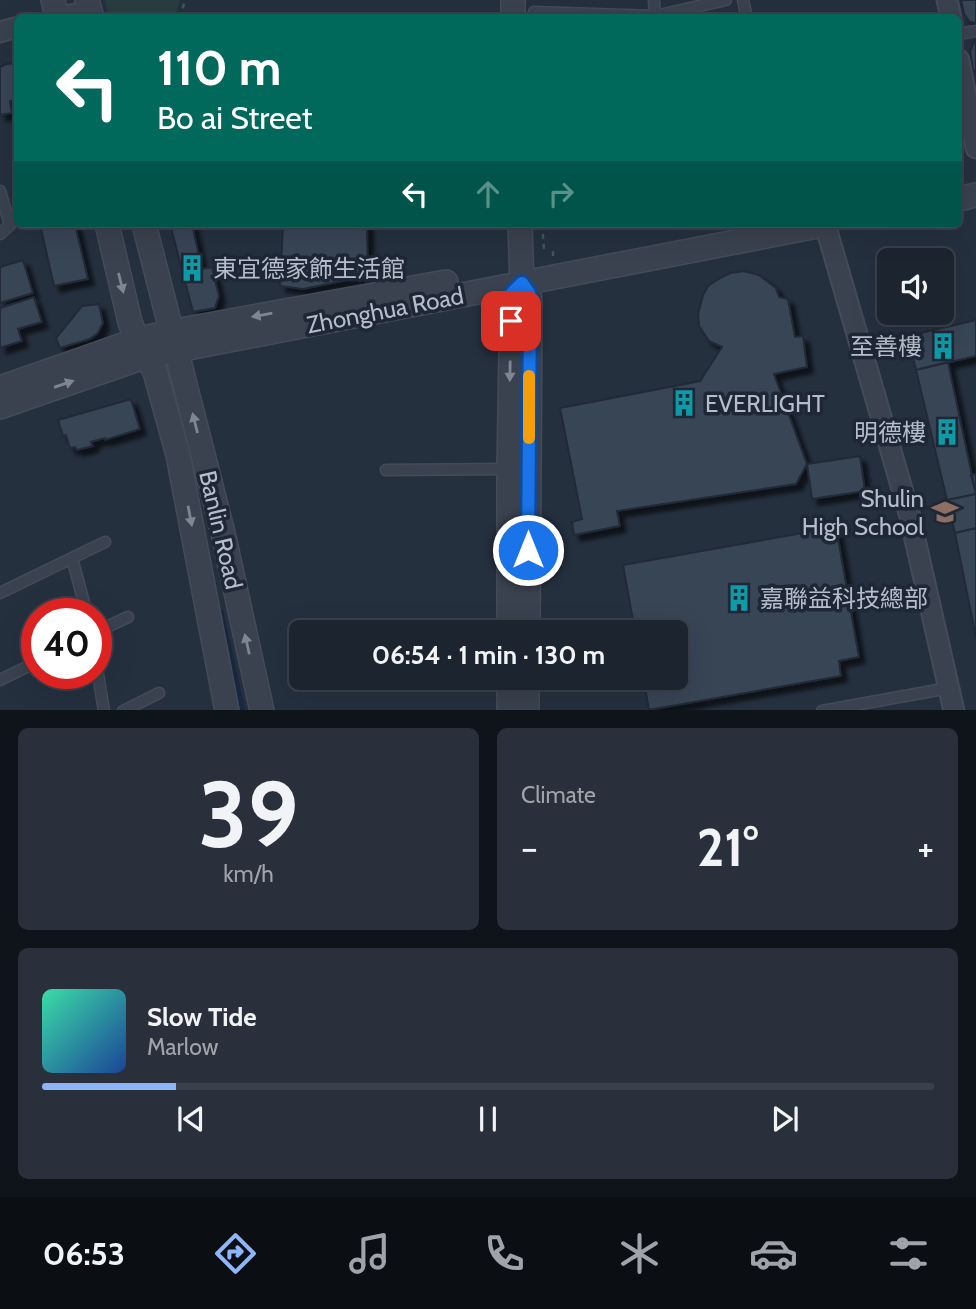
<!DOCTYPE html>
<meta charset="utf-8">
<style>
body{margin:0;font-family:Cabin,"Noto Sans TC",sans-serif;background:#29303b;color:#f1f3f6;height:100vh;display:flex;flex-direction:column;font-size:26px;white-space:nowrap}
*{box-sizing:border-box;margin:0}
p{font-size:23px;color:#a0a4aa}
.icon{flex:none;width:38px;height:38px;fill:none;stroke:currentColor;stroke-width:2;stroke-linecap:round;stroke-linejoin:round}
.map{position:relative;height:710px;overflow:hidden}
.side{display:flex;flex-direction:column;gap:18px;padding:18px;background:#0f141a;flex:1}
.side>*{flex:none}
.top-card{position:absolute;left:14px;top:14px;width:948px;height:214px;border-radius:10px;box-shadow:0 7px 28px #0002,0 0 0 2px #3a414b;background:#00695c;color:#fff;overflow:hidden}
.buttons{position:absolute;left:877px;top:248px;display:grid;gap:14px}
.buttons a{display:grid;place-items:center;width:77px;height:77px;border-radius:10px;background:#1c242f;box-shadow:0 7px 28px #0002,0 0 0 2px #3a414b;font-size:35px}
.speed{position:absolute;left:21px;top:598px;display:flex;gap:14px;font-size:35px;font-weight:700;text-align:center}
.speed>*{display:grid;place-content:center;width:91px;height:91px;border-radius:50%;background:#1c242f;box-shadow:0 7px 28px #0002,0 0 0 2px #3a414b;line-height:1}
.speed .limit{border:10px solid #d22;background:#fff;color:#111}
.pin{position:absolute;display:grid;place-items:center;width:60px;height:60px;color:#fff;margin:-30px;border-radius:14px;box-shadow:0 4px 10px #0006}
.me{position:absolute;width:77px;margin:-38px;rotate:0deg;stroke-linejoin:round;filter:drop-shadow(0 0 5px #0008)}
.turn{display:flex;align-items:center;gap:24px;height:147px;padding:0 28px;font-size:32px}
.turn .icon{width:91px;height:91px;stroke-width:2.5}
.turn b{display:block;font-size:49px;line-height:60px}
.lanes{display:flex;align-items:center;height:66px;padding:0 28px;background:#0003;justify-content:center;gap:35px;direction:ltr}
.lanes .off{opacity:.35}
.big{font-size:52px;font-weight:700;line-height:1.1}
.side .widget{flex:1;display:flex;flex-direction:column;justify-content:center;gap:10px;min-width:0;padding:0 24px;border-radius:10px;background:#29303b}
.side .dial{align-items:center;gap:0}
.dial b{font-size:91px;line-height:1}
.song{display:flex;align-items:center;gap:21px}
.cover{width:84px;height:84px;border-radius:10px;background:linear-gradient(135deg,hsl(160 70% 55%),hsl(220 70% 35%))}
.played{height:7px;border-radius:4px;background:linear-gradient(90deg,#8eb5f7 15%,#3a414b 15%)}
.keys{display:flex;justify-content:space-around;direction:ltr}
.heat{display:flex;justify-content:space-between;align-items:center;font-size:38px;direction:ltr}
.side .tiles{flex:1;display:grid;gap:18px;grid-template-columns:1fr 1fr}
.widget:last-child{grid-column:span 2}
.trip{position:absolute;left:289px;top:620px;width:399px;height:70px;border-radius:10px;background:#1c242f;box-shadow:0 7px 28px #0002,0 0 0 2px #3a414b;font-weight:700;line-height:70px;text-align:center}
.menu{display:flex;height:112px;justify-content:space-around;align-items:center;background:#0b0e13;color:#a0a4aa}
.menu .icon{width:49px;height:49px}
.menu .current{color:#8eb5f7}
.menu b{font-size:32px;color:#f1f3f6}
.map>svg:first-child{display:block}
</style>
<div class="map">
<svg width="976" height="711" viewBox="0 0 976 711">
<defs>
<filter id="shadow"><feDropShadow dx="6" dy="6" stdDeviation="2" flood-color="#0009"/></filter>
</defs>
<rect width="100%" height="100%" fill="#25303f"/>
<path fill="#273d40" d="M105 0H180L175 17 109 18Z"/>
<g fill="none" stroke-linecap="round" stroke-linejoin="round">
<path stroke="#18273e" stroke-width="5" d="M221 612 243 711"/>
</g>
<path fill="#384455" stroke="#202937" stroke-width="2" filter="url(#shadow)" d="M961 0H976V23L970 22 964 14Z
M976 38V70L973 71 970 51Z
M18 63V100L10 101 12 113 0 115V67L6 64Z
M63 224H75L88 279 54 286 41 229Z
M170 224H192L202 269 212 267 219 296 215 308 193 312Z
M283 224H367L368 276 303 289 280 286Z
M23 260 33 293 0 303V267Z
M744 271 759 275 776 288 779 297 788 299 795 337 803 336 807 367 774 374 807 464 796 484 617 511 620 526 574 535 572 522 582 519 560 408 700 381 722 347 709 341 699 326 698 314 703 295 708 286 720 278 730 273Z
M34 297 42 322 18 329 22 341 0 348V308Z
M99 304 103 323 98 333 90 339 60 348 56 338 82 306Z
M976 320V356L916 370 908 336Z
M948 362 976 494 947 500 916 370Z
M131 399 140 429 105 440V438L91 442 93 446 77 450 75 447 70 448 66 435 63 436 58 420Z
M860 456 865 491 812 499 807 464Z
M976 474V528L955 533 947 500 976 494 971 475Z
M836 527 859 657 839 661 841 676 649 710 643 677H676V632H635L623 565Z
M976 528V638L955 533Z"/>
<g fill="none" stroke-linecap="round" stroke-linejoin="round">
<defs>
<path id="service" d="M654 0 655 18
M743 0 747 18
M534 12 655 16 726 0
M959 34 976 31
M0 191 10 225 0 234
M386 470 508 469
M72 558 87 614
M0 593 105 542
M96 632 128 617
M96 662 104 711
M0 680 37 662
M123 711 159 693
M822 711 949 688"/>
<path id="minor" d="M947 0 951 18
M56 18 90 11
M0 32 18 27
M959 60 976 148
M825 224 909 513 954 711"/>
<path id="tertiary" d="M53 0 57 18
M87 0 92 18
M513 0V18
M959 199 976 195
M107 224 130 322 137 340 155 372 178 455 227 711
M144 224 223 533 262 711
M520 224 522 283
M522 283 529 293 530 306 528 632
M0 388 137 340 170 332 446 282
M0 407 147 356 828 224
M509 632V469L512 296 522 283
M509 711V677
M527 711V677"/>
</defs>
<use href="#service" stroke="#434b59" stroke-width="13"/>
<use href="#minor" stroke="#434b59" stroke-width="23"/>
<use href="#tertiary" stroke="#434b59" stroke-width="26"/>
<path stroke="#415658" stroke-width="2.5" stroke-dasharray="5 5" stroke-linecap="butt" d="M180 18 185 0
M542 224 544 249
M553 251V258"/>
<use href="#service" stroke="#3a424f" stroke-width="10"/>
<use href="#minor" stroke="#3a424f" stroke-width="19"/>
<use href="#tertiary" stroke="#3a424f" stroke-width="23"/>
</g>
<defs><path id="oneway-solid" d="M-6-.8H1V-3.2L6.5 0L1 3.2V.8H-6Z" transform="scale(1.75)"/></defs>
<g fill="#7e8693">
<use href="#oneway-solid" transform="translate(121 283) rotate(76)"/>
<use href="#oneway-solid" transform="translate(262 315) rotate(170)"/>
<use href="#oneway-solid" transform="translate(510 371) rotate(91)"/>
<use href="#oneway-solid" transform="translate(64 384) rotate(-19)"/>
<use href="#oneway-solid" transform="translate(195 423) rotate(-104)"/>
<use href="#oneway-solid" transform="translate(190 516) rotate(79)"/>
<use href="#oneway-solid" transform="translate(247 644) rotate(-103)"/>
</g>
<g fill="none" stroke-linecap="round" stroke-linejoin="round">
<defs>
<path id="route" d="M511 321 512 293 522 283 529 293 530 306 528 550"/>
</defs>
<use href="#route" stroke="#114b97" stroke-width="18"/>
<use href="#route" stroke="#1a73e8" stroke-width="12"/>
<path stroke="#f59e0b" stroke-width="12" d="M529 438V376"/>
</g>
<defs>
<symbol id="building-bare" viewBox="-9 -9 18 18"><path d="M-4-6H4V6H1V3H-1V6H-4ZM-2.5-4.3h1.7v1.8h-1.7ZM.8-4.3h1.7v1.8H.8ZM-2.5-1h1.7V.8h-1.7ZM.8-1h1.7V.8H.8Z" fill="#0f9aa8" stroke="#1e2735" stroke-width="2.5" paint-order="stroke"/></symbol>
<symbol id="school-bare" viewBox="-9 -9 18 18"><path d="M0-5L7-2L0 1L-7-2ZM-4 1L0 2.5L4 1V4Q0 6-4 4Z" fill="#8d6e63" stroke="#1e2735" stroke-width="2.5" paint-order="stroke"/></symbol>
</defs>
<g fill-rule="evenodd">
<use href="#building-bare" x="173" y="249" width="38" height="38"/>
<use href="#building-bare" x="924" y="327" width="38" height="38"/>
<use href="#building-bare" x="665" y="384" width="38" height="38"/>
<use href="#building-bare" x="928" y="413" width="38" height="38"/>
<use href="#school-bare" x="926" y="493" width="38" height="38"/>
<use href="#building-bare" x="720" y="579" width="38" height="38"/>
</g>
<g text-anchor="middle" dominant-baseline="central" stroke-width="7" stroke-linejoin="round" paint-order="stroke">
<g font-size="24" fill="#b6bdca" stroke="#1e2735" text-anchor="start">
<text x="213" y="268">東宜德家飾生活館</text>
<text x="922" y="346" text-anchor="end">至善樓</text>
<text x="705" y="403">EVERLIGHT</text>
<text x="926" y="432" text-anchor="end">明德樓</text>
<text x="924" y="498" text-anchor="end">Shulin<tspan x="924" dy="28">High School</tspan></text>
<text x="760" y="598">嘉聯益科技總部</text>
</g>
<g font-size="24" fill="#b6bdca" stroke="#1e2735">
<text transform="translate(385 310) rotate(-11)">Zhonghua Road</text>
<text transform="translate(221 530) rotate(77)">Banlin Road</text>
</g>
</g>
</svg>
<div class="buttons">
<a><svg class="icon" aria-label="sound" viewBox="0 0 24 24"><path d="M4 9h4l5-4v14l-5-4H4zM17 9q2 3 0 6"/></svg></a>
</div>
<div class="speed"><div class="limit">40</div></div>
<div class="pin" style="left:511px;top:321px;background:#d93025"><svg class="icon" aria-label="arrive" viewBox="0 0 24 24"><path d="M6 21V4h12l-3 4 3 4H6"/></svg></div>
<svg class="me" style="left:528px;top:550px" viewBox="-20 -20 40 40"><circle r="17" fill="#1a73e8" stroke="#fff" stroke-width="3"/><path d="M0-11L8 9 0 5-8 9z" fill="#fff"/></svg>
<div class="trip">06:54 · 1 min · 130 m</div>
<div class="top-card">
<div class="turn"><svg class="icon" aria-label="left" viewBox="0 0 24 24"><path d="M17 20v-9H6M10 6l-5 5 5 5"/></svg><div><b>110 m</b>Bo ai Street</div></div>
<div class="lanes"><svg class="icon" aria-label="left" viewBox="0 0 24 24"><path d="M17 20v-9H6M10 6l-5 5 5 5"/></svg><svg class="icon off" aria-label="ahead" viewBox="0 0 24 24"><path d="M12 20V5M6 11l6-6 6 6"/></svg><svg class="icon off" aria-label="right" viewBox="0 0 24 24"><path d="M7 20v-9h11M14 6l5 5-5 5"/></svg></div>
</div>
</div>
<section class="side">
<div class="tiles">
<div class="widget dial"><b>39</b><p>km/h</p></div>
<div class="widget"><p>Climate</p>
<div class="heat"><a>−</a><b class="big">21°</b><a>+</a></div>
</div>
<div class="widget">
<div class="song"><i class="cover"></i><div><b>Slow Tide</b><p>Marlow</p></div></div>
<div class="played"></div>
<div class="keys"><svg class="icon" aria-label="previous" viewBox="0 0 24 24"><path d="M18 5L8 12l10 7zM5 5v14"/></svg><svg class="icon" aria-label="pause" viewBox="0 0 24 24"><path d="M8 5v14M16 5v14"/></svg><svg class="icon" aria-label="next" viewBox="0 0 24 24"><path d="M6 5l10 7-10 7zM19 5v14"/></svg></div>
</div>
</div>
</section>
<nav class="menu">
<b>06:53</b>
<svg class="icon current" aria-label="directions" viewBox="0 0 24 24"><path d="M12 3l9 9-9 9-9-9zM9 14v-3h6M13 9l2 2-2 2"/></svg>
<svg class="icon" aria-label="music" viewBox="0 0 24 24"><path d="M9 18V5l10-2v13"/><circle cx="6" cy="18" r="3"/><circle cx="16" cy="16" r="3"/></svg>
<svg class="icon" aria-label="phone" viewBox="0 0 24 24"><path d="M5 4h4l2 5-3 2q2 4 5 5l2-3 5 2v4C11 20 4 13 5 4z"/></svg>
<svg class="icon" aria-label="climate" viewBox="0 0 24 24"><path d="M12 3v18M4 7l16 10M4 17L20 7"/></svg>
<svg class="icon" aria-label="car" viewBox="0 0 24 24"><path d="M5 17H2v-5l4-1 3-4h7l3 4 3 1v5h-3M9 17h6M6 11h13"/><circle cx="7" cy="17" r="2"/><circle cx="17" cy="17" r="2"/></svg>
<svg class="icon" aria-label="filters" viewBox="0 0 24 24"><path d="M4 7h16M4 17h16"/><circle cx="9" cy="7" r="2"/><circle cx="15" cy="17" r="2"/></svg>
</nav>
